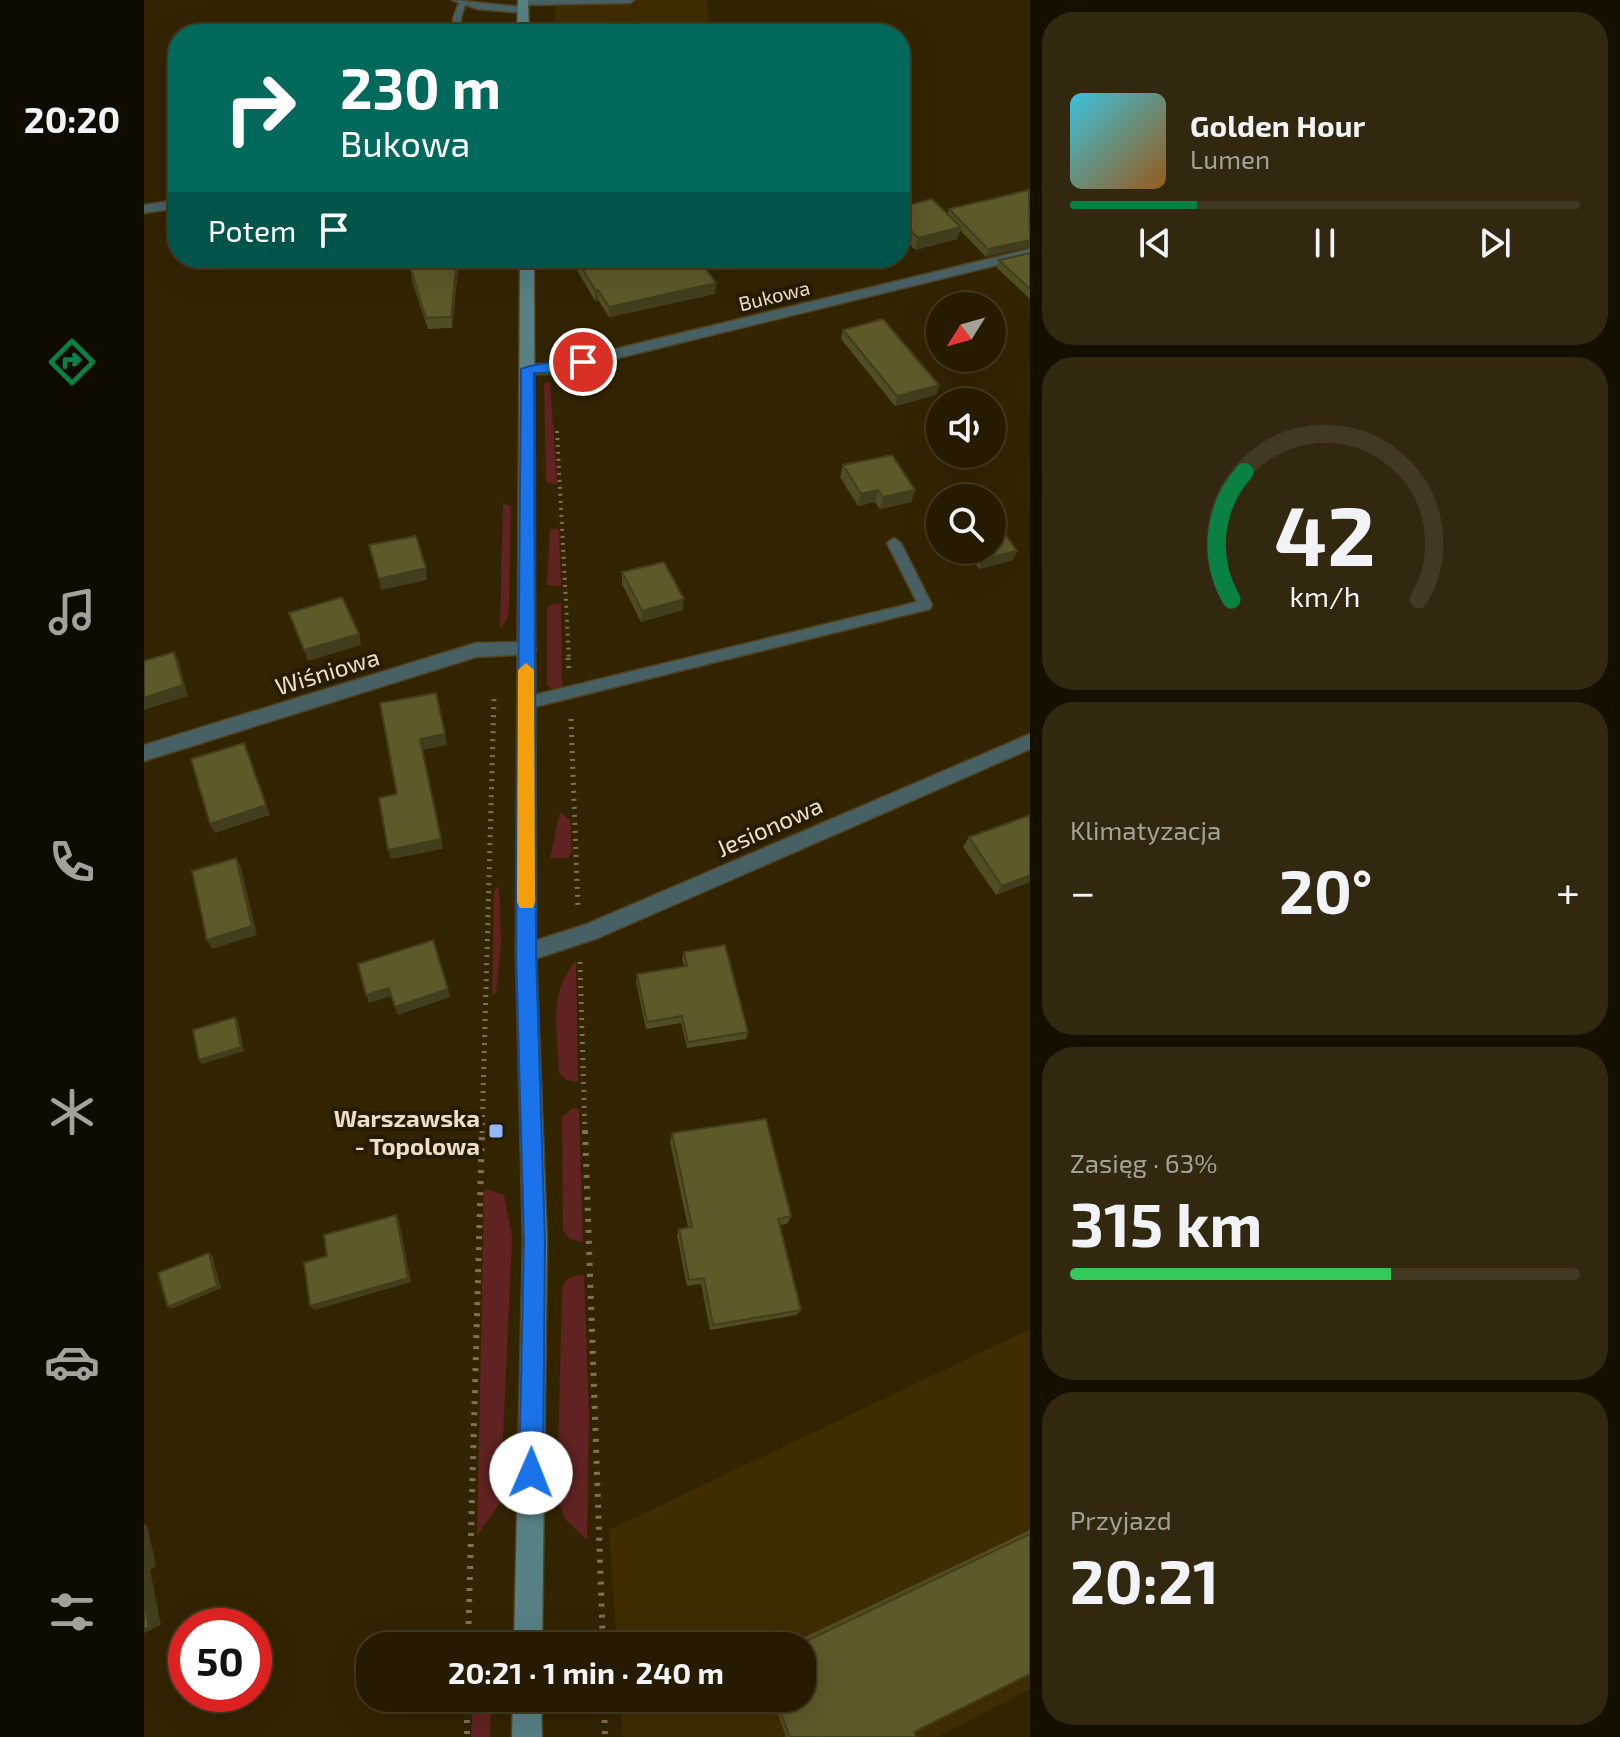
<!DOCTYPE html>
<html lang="pl">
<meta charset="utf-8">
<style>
body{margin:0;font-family:"Exo 2",sans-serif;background:#32280f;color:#f1f3f6;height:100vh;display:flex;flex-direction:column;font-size:30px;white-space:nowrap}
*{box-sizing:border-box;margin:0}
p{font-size:26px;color:#a4a199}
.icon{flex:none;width:44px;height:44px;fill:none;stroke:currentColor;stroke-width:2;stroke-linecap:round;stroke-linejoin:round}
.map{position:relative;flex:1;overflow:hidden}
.sheet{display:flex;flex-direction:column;gap:12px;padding:12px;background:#150f00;width:590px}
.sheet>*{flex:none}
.top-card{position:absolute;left:24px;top:24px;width:742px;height:244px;border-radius:32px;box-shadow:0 8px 32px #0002,0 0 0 2px #423922;background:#00695c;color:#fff;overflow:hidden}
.needle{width:52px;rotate:233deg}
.buttons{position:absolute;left:782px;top:292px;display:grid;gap:16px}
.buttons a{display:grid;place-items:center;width:80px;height:80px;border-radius:50%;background:#261b00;box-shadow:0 8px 32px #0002,0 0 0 2px #423922;font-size:40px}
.speed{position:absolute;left:24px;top:1608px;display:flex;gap:16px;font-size:40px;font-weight:700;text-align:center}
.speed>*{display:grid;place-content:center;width:104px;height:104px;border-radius:50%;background:#261b00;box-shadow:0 8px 32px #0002,0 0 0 2px #423922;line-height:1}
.speed .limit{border:12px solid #d22;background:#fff;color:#111}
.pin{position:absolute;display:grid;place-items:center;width:68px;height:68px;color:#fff;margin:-34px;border:4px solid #fff;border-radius:50%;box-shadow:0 2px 8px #0007}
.me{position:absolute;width:88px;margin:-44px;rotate:1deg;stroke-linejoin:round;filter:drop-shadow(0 0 6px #0008)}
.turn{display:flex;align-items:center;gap:28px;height:168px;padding:0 40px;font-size:36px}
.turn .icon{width:104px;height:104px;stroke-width:2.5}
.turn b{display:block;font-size:56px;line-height:68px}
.then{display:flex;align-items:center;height:76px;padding:0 40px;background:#0003;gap:16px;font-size:30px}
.big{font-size:60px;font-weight:700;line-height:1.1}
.sheet .tile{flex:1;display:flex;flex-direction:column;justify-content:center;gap:12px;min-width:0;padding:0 28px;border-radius:32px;background:#32280f}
.sheet .dial{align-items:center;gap:0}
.dial svg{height:208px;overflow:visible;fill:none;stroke:#423922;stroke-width:7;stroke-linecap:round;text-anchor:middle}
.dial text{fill:#f1f3f6;stroke:none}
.song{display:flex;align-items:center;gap:24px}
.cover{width:96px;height:96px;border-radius:12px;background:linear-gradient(135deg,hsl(190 70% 55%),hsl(30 70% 35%))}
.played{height:8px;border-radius:4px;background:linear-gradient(90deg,#0b8043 25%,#423922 25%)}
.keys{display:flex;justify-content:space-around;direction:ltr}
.heat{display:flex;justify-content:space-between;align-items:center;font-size:44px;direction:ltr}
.charge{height:12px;border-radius:6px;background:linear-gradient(90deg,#34c759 63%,#423922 0)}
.trip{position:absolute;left:212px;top:1632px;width:460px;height:80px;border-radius:32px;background:#261b00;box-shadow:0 8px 32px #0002,0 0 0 2px #423922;font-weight:700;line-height:80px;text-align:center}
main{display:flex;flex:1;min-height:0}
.tab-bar{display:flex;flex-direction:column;width:144px;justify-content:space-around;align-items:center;background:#0f0b00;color:#a4a199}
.tab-bar .icon{width:56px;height:56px}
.tab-bar .on{color:#0b8043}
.tab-bar b{font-size:36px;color:#f1f3f6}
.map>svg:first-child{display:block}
</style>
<main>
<nav class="tab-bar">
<b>20:20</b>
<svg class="icon on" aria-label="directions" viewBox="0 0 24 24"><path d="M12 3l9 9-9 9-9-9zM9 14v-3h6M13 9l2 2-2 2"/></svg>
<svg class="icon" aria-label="music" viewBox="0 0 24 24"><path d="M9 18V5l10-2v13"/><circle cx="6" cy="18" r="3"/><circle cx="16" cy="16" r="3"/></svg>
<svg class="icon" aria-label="phone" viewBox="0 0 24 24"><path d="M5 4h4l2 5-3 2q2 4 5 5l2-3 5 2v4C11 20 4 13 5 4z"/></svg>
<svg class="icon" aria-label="climate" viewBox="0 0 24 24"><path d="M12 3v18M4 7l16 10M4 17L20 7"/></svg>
<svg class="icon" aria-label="car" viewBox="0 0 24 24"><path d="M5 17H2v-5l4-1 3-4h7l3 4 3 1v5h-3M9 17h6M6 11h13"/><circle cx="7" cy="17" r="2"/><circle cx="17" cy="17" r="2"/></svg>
<svg class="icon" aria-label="filters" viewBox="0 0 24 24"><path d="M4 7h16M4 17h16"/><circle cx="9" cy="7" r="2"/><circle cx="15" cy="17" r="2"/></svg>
</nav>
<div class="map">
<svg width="886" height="1737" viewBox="0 0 886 1737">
<rect width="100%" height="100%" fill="#332400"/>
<path fill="#3f2d00" d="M410 0H562L567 34H412Z
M886 1329V1689L793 1737H479L476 1698H658V1646H473L465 1530Z"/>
<path fill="#612322" d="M406 381 413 485 402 482 400 384Z
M359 503 367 506 365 602 364 617 356 630Z
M406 529H415L417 586 403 585Z
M408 604H417L418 689H409L403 685V608Z
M416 812 426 820 428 852 424 858H406Z
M355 886 357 943 352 993 348 995 350 891Z
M432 961 434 1082 423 1080 415 1073C414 1034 403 992 432 961Z
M429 1108 435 1109 439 1242 426 1239 419 1230 418 1117Z
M343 1189 360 1195 368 1237 356 1503 333 1536 340 1191Z
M440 1275 445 1413 443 1540 421 1519 413 1496 418 1290C421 1277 429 1276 440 1275Z
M329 1698H347L346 1737H327Z"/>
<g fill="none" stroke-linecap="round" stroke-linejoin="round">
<defs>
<path id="service" d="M316 0 322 2 317 18 318 34H310L309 18Z
M376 0H490L486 3 379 5 375 2Z
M750 538 757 543 788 605 786 609 382 709 375 703 382 697 773 602 743 543Z"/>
<path id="minor" d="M308 0 380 7 385 10 380 13 333 9Z
M34 200V208L0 213V205Z
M886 249V257L409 374H383L376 369 383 364H409Z
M383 642 392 649 389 654 332 657 0 761V745L332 643Z
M886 734V749L454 938 382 962 375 960 372 953 375 946 443 924Z"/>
<path id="secondary" d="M374 0H384L385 34H373Z
M376 258H390L392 953 403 1241 398 1646H370L379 1241 372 953Z
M369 1698H397L398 1737H368Z"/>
</defs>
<use href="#service" stroke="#514220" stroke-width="3"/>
<use href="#minor" stroke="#514220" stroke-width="3"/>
<use href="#secondary" stroke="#514220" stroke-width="3"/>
<path stroke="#7f7151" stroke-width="4" stroke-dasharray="2 5" stroke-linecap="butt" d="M413 431 425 660"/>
<path stroke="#7f7151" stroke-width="5" stroke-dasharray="2 6" stroke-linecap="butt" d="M424 658 425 669
M427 719 434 908
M436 962 441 1133
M338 1133 350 699"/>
<path stroke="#7f7151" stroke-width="6" stroke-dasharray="3 8" stroke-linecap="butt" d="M441 1131 459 1646
M324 1646 338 1131
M323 1698V1737
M460 1698 461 1737"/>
<use href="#service" fill="#476063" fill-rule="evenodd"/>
<use href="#minor" fill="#476063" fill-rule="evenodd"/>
<use href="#secondary" fill="#578185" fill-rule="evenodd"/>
</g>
<path fill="#514d23" d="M885 190 842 257 816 230 813 239 771 250 756 234V207L804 214 805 209Z
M886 253V299L853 268 855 260Z
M270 258H315L308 328 284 329 268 281 267 270Z
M426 258H554L572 283 571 294 465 317 454 300 451 301Z
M699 330 795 385 792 395 751 406 697 339Z
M699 465 771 490 767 502 736 509 731 502 714 506 696 477Z
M822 550H848L873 551 869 560 835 569Z
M478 572 539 610 497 622 478 584Z
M825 837 886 882 852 895 819 847Z
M540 952 604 1032 602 1039 543 1048 537 1023 502 1029 492 982 493 974 540 966 538 960Z
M528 1133 647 1216 643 1224 636 1225 657 1310 652 1315 566 1330 557 1284 543 1286 533 1236 535 1229 544 1227 526 1142Z
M886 1530V1674L770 1732 772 1737H642L628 1698H658V1646H642Z"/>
<path fill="#423e1d" d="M817 227 813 239 771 250 774 238Z
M886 240V247L842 257 844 249Z
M313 258H315L308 328 307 317Z
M572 283 571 294 465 317V307Z
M451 290H454V300L451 301Z
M795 385 792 395 751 406 753 396Z
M734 490 731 502 714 506 717 494Z
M771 490 767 502 736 509 739 497Z
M873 551 869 560 835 569 839 559Z
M282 568 283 580 237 590 235 579Z
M540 599 539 610 497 622 498 611Z
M215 634 217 645 164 661 160 650Z
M30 652 35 663 44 696 0 710V698Z
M301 734 303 745 278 750 276 739Z
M100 743 126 815 71 833 66 824Z
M297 839 299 849 247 859 244 850Z
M92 858 97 867 113 935 68 949 63 940Z
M886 875V882L852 895 858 886Z
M245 988 248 996 225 1003 222 995Z
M304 989 306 997 254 1015 251 1007Z
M91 1017 94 1021 100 1051 58 1064 55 1060Z
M252 1215 255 1220 267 1282 171 1310 166 1306Z
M65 1253 68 1255 77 1288 28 1309 24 1307Z
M0 1524 3 1525 12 1566 6 1570 17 1625 0 1633Z"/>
<path fill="#5e5929" stroke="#423e1d" stroke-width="2" d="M885 190 886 240 844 249 805 209Z
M788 199 817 227 774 238 756 219V207Z
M886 253V289L855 260Z
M270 258H313L307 317 282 318 267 270Z
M432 258H554L572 283 465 307 454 290H451Z
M739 319 795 385 753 396 699 330Z
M748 455 771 490 739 497 734 490 717 494 699 465Z
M848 515 873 551 839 559 832 550H848Z
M272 536 282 568 235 579 225 545Z
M520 562 540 599 498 611 478 572Z
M198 597 215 634 160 650 145 613Z
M30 652 39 685 0 698V661Z
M292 693 301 734 276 739 297 839 244 850 235 798 253 794 236 703Z
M100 743 122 805 66 824 47 759Z
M886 815V875L858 886 825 837Z
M92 858 108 926 63 940 48 871Z
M289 940 304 989 251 1007 245 988 222 995 214 964Z
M581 945 604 1032 544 1042 538 1016 503 1022 493 974 543 966 540 952Z
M91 1017 97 1047 55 1060 49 1030Z
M622 1119 647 1216 634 1219 657 1310 569 1325 560 1278 545 1280 535 1229 548 1227 528 1133Z
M252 1215 264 1278 166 1306 160 1263 183 1256 180 1235Z
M65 1253 73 1286 24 1307 14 1273Z
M886 1534V1674L770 1732 772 1737H646L631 1698H658V1646H652Z
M0 1600 5 1627 0 1629Z"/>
<path fill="#1a73e8" stroke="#114b97" stroke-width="2" d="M439 357 444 359V365L409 373H390L392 953 401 1241 399 1473 395 1482 387 1485 378 1482 375 1473 380 1241 372 953 377 369C384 364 425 361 439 357Z"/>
<path fill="#f59e0b" d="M382 663 390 670 391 902 389 908H376L373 902 374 670Z"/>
<rect fill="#94b7fd" stroke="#261b04" stroke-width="3" x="344" y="1123" width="16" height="16" rx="4"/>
<g text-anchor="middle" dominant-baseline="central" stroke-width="8" stroke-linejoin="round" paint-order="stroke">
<g font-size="20" fill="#ecdfc7" stroke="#261b04">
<text transform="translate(630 295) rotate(-14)">Bukowa</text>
</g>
<g font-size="24" fill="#ecdfc7" stroke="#261b04">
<text transform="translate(183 671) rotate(-17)">Wiśniowa</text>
<text transform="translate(625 826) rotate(-24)">Jesionowa</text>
</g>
<g font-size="24" font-weight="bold" fill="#ecdfc7" stroke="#261b04" text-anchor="end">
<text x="336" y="1117">Warszawska<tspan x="336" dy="28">- Topolowa</tspan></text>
</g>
</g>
</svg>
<div class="buttons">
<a><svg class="needle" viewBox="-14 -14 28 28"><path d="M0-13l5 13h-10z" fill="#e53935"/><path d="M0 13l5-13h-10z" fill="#a4a199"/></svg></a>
<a><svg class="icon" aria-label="sound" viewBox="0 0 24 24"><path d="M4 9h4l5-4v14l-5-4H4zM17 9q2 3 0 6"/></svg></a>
<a><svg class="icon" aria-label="search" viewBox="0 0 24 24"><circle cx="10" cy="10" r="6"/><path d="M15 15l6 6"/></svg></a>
</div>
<div class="speed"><div class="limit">50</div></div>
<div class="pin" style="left:439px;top:362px;background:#d93025"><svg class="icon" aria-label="arrive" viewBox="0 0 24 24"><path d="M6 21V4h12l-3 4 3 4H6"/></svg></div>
<svg class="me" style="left:387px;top:1473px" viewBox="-20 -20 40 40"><circle r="19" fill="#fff"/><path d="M0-13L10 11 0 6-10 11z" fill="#1a73e8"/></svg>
<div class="trip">20:21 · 1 min · 240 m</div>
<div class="top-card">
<div class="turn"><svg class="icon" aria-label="right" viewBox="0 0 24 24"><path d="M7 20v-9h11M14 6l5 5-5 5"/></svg><div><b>230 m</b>Bukowa</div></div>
<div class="then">Potem<svg class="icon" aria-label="arrive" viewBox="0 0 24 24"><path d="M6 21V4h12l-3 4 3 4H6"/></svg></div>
</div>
</div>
<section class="sheet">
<div class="tile">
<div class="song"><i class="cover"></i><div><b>Golden Hour</b><p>Lumen</p></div></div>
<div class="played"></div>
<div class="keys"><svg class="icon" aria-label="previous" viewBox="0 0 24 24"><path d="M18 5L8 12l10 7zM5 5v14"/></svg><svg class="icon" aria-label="pause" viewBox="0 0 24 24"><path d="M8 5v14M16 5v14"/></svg><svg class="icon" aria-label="next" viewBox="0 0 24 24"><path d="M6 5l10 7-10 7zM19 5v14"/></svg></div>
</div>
<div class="tile dial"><svg viewBox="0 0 100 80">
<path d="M14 69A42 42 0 1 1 86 69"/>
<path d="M14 69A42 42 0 0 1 19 20" stroke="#0b8043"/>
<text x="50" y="56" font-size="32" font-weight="700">42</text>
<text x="50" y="72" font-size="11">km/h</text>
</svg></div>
<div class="tile"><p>Klimatyzacja</p>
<div class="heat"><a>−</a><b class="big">20°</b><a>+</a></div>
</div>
<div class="tile"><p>Zasięg · 63%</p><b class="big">315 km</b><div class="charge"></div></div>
<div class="tile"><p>Przyjazd</p><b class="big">20:21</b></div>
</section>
</main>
